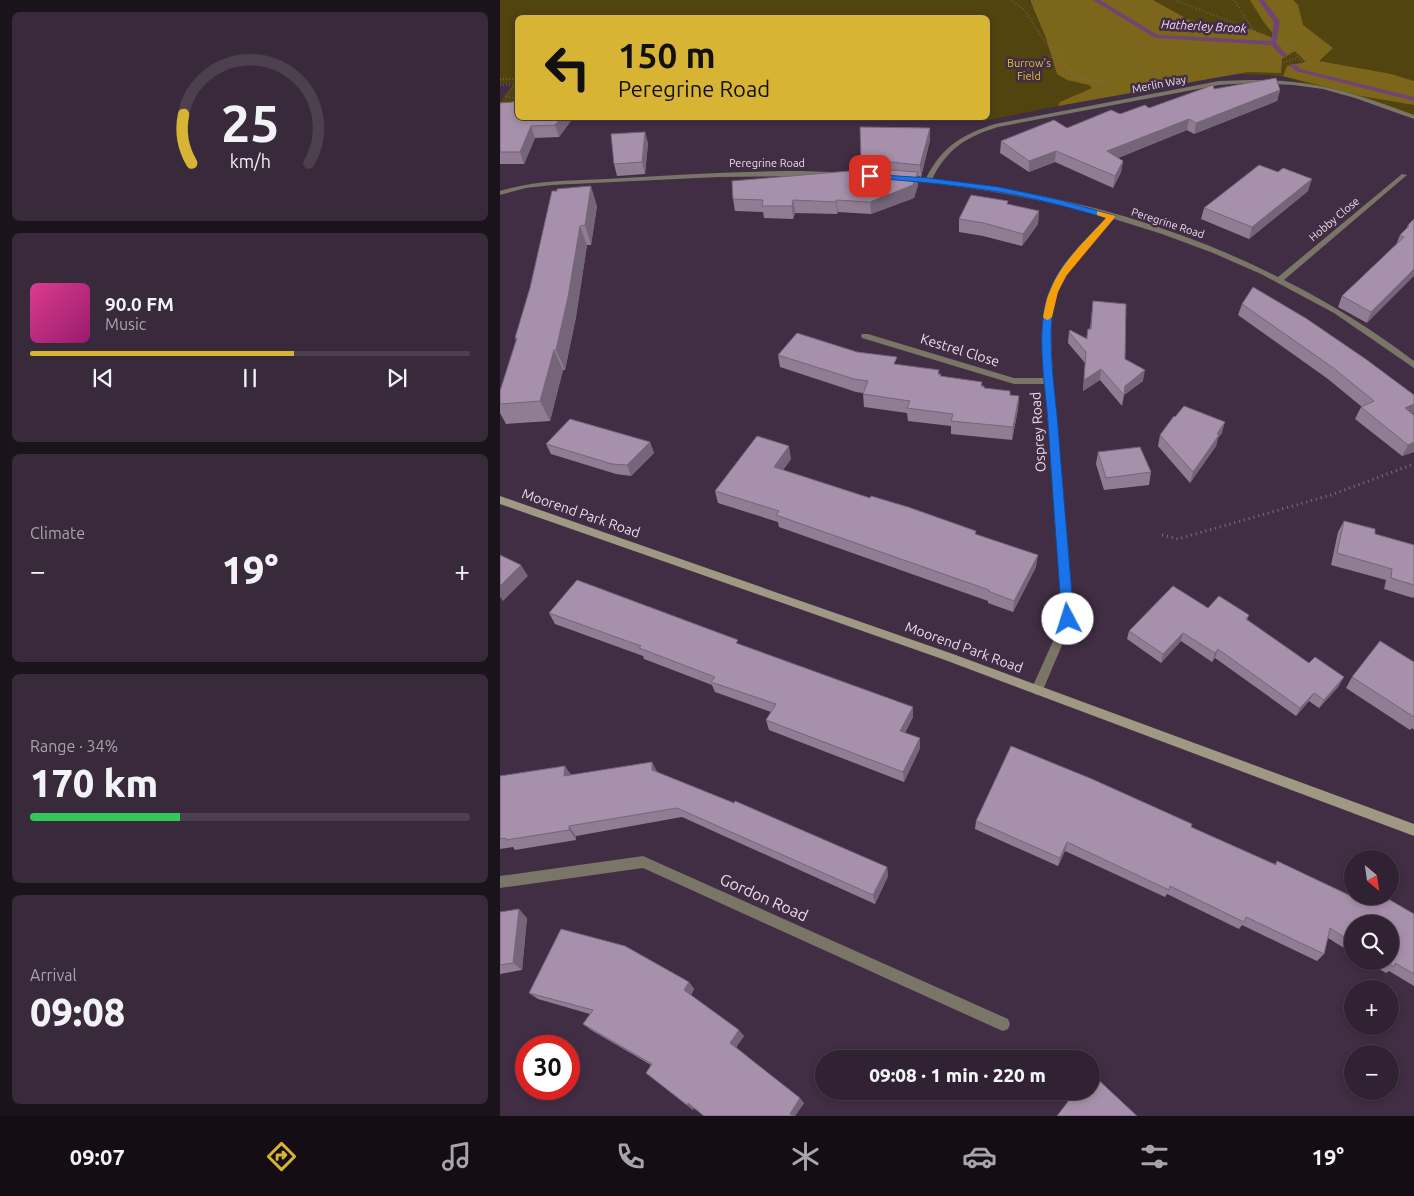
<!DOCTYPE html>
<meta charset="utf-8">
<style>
body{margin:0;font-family:Ubuntu,sans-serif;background:#392a3b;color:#f1f3f6;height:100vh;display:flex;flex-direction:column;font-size:19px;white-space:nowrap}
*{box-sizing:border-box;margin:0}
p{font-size:16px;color:#a8a4ac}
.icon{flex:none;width:28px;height:28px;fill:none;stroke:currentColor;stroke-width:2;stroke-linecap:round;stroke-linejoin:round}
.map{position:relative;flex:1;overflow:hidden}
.sheet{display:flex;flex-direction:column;gap:12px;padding:12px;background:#1b131c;width:500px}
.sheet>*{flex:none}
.hud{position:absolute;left:15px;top:15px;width:475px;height:105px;border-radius:8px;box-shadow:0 2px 8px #0003,0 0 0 1px #4c3f4e;background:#d7b434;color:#111;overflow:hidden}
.needle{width:32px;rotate:151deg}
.controls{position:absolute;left:844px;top:850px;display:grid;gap:10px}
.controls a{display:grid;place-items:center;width:55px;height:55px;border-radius:50%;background:#312233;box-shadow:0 2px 8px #0003,0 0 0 1px #4c3f4e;font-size:25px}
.speed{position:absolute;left:15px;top:1035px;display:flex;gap:10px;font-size:25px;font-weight:700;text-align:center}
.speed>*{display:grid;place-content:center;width:65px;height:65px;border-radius:50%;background:#312233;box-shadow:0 2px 8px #0003,0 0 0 1px #4c3f4e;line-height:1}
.speed .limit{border:8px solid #d22;background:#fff;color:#111}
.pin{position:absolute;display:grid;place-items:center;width:42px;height:42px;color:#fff;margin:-21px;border-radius:10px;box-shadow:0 2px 8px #0006}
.me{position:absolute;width:55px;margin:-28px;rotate:355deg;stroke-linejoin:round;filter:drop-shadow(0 0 4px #0008)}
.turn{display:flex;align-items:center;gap:18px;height:105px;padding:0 20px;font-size:22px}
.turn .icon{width:65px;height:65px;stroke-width:2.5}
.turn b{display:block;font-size:35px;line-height:42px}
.big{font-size:38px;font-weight:800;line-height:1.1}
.sheet .widget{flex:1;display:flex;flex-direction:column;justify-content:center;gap:8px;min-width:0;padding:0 18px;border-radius:8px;background:#392a3b}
.sheet .dial{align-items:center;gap:0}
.dial svg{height:130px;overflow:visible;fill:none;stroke:#4c3f4e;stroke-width:7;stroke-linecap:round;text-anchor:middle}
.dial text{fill:#f1f3f6;stroke:none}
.song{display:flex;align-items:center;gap:15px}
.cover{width:60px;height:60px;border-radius:8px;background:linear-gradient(135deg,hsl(330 70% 55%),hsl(320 70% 35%))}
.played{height:5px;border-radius:2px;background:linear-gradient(90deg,#d7b434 60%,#4c3f4e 60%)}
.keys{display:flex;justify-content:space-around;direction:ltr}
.heat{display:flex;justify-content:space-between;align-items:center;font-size:28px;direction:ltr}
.charge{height:8px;border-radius:4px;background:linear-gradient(90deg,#34c759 34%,#4c3f4e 0)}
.trip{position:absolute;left:315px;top:1050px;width:285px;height:50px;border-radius:25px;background:#312233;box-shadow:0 2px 8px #0003,0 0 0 1px #4c3f4e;font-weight:800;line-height:50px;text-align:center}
.tab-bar{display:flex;height:80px;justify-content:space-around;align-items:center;background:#140e14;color:#a8a4ac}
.tab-bar .icon{width:35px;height:35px}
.tab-bar .current{color:#d7b434}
.tab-bar b{font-size:22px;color:#f1f3f6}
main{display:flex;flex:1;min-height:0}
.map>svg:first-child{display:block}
</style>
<main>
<section class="sheet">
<div class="widget dial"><svg viewBox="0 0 100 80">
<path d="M14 69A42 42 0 1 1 86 69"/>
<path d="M14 69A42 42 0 0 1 9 39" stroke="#d7b434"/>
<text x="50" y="56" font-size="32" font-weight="700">25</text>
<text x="50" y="72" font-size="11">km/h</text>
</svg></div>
<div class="widget">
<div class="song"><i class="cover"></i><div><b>90.0 FM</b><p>Music</p></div></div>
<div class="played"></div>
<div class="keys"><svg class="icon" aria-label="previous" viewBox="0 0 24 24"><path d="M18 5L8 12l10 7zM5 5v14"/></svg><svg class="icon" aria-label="pause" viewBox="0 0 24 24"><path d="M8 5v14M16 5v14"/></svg><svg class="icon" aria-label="next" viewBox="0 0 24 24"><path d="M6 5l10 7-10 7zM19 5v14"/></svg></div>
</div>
<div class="widget"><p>Climate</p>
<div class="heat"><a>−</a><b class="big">19°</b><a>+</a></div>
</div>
<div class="widget"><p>Range · 34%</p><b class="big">170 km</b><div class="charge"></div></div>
<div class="widget"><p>Arrival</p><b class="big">09:08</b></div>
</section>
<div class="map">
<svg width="914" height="1116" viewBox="0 0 914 1116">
<rect width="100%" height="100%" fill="#412d44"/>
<path fill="#52440e" d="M0 0H528L588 77 666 84 484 121 343 118H488V18H18L17 108H0V102L13 84H0Z
M544 0H914V116L781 76 600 68Z"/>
<path fill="#7b661b" d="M530 0H653L687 19 716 27 741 26 778 40 763 21 750 0H793L798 5 803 25 833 48 819 61 891 74 914 81V105L861 96 783 76 787 66 806 62 795 51 782 59 781 73 748 72 558 106 560 102 592 88 589 85 567 80 557 74 546 38Z"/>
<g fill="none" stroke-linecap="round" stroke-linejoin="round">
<path fill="#704476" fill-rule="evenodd" d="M593 0H600L658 35 771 41 774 22 758 0H764L780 22 776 43 788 56 783 57 771 45 655 38Z
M791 64H795L800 69 914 97V101L796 71 790 65Z"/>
<path stroke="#806f82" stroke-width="2" stroke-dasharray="0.5 2.5" stroke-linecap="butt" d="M511 0 525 10 540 35 572 73 589 81 609 83
M674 0 779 40 795 51 798 58 808 65
M734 0 754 31
M781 63 798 58
M0 79H18
M0 85H17
M16 85 5 97 18 98
M429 118H460"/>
<path stroke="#806f82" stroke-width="3" stroke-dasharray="1 4" stroke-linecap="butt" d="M662 535 678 539 831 495 914 464"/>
<path fill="#797567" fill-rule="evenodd" d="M749 80C813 79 855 93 914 115V119L855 98 823 89 793 85 749 83 719 85 498 127C466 137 448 148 432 179 551 191 672 223 778 277L902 174 907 175 784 280C830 303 873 330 914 361V368L834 313 761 274 713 253 662 234 614 219 575 262 557 292 552 310 551 330 553 381 573 619 543 690 541 693 537 695 533 693 531 690 563 619 545 384H514L362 338 361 336 362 334H368L514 378H545C544 356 542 334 544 312 548 273 583 244 608 217 541 199 474 187 405 180L402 178 405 176 426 178C443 146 461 135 495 124L719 81Z
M302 171 330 172 333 174 330 176 218 177 52 185 26 188 0 195V191C35 180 70 181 106 179 172 175 236 171 302 171Z
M143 856 508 1019 510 1024 508 1029 503 1031 498 1029 143 868 0 888V876Z"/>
<path fill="#9f9882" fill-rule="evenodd" d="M0 496 453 654 914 824V836L445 660 0 504Z"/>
</g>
<path fill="#907c93" d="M714 89 780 90 777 101 694 134 687 130 618 158 623 161 621 172 613 188 555 162 529 172 500 153 501 141 567 128 620 114 649 108Z
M0 103 73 118 59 137 35 138 24 164H0Z
M360 127 430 128V140L421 177 418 176V185L414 198 371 214 338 212 337 214 295 213 293 219 264 218 263 212 235 211 233 199 362 170Z
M145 132 148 144 145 174 117 176 114 164Z
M778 172 808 191 749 239 701 219 704 208Z
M52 191 97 206 91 245H87L76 317 65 370H63L50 421 6 424 0 413V391L16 340 15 338 30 288Z
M508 204 539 211 538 224 522 246 483 236 459 232V219Z
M914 219 867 323 838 307 842 296 896 245 900 235 906 229 908 225Z
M593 301 625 359 643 381 624 395 622 406 600 380 583 391 585 363 568 343 569 332 586 339 588 329H590Z
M742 304 912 414 914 415V452L902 456 855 419 861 407H862L828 379 738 315Z
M278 355 397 365 439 374 441 377 482 386 484 388 510 396H519L518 409 512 440 451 434V426L408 421 407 413 364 407 363 393 356 392 280 367Z
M722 433 718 438 716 446 690 483 658 446 660 435Z
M150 442 154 453 131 476 116 474 51 454 46 444Z
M598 452 651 472 649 485 604 490 596 464Z
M291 459 283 470 476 534 536 567 513 612 488 603V601L279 527 278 522 218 503 215 491Z
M844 521 875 534 914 545V596L913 598 884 589 886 580 831 565 838 532Z
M708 608 749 615 747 620 839 686 819 708 809 701 796 716 715 658 712 662 681 641 661 663 627 639 629 631Z
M49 613 240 645 413 717 405 733 420 748 404 782 269 730 266 720 271 712 215 692 212 685 144 659 143 656 55 624Z
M914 662V730L912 728 910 730 846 688 852 677Z
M158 773 387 867 388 876 375 904 182 817 76 836V840L15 850 13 847 0 849V776Z
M476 821 691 827 775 864 777 861 854 897V896H883L914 914V986L889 971 886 973 866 961H890L852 924V953L828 938 824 954 817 961 742 925 739 929 667 894 665 897 565 851 558 866 475 829Z
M0 912 27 918 22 970 0 974Z
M189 982 194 989 191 995 244 1036 236 1047 304 1103 295 1116H204L194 1108 193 1110 146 1073 151 1065 91 1030 83 1024 90 1014 38 999 29 993Z"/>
<path fill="#756578" d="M780 90 777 101 694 134 696 123Z
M61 118H73L59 137 55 125Z
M689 119 687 130 605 163 607 151Z
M31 126 35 138 24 164 20 152Z
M430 128V140L421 177 420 165Z
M145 132 148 144 145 174 142 162Z
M556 151 555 162 529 172V161Z
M623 161 621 172 613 188 615 176Z
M418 172V185L414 198 371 214 370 202Z
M812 179 808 191 749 239 752 227Z
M91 186 97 206 91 245 85 225Z
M293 200 295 213 293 219 292 206Z
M336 200 338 212 337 214 336 202Z
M539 211 538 224 522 246 523 234Z
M80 226 87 245 76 317 65 370 56 350Z
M914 269V276L867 323 871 312Z
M54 350 63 370 50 421 40 401Z
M601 369 600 380 583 391 584 380Z
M645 370 643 381 624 395 625 386Z
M519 396 518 409 512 440 513 427Z
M914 404V413L899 419 905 408Z
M725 422 722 433 718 438 716 446 690 483 693 472 717 434Z
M150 442 154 453 131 476 127 465Z
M914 442V452L902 456 908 445Z
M289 446 291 459 276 479 274 467Z
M538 555 536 567 513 612 514 601Z
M21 565 28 576 3 601 0 597V586Z
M683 633 681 641 661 663 663 654Z
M718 649 715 658 712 662 715 653Z
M844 677 839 686 819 708 824 700Z
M814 693 809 701 796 716 800 708Z
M413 707V717L401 741 400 731Z
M420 738V748L404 782 403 772Z
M152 762 158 773 152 770Z
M65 766 72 776H64Z
M69 826 76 836V840L69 830Z
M567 842 565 851 558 866 560 858Z
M387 867 388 876 375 904 373 895Z
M19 909 27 918 22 970 13 963Z
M189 982 194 989 189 997 184 990Z
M239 1030 244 1036 235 1049 230 1043Z
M300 1098 304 1103 295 1116H291L290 1114Z
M188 1103 194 1108 193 1110 187 1105Z"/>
<path fill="#a790ab" stroke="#756578" d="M776 78 780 90 696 123 689 119 607 151 623 161 615 176 556 151 529 161 501 141 554 120 567 128 611 110 620 114 645 105 649 108 713 85 714 89Z
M18 97V118H61L55 125 31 126 20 152H0V103L13 102Z
M360 127 430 128 420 165 361 159Z
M145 132 142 162 114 164 111 134Z
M759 165 778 172 783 168 812 179 752 227 704 208Z
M362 168 418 172 413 185 370 202 336 200V202L293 200 292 206H262L263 200 233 199 232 181 362 170Z
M91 186 85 225 80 226 68 297 56 350H54L40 401 0 404V391L17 338H15L30 288 52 191H57V189Z
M471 195 508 201 507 204 539 211 523 234 484 223 459 219Z
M914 219V269L871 312 842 296 904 237 900 235 909 226 908 225Z
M753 287 807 319 867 360 914 395V404L905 408 914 415V442L908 445 861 407 874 401 832 367 742 304Z
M593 301 626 304 625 359 645 370 625 386 624 395 601 369 584 380 586 352 569 332 570 330 587 339 588 329H591Z
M297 333 357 352 397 357 394 364 439 370 438 374H441L440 376 482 382 481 386H484V388L510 391V395L519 396 513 427 451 421 453 414 407 408 410 401 363 394 368 381 354 379 278 355Z
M684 406 725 422 717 434 719 435 693 472 660 435 674 416 675 417Z
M70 419 150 442 127 465 112 464 46 444Z
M257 436 289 446 274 467 370 498 371 496 408 507 476 531 475 534 538 555 514 601 488 591 489 590 276 515 279 511 215 491Z
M640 447 651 472 606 478 598 452Z
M844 521 875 529V534L914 545V585L891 578 892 569 837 553Z
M0 555 21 565 0 586Z
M77 580 238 640 236 643 413 707 400 731 420 738 403 772 266 720 276 704 211 682 215 677 139 648 141 646 49 613Z
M673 586 708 608 719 596 749 615 746 619 809 663 815 657 844 677 824 700 814 693 800 708 718 649 715 653 683 633 663 654 629 631Z
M880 641 914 662V717L852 677Z
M511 746 592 779 692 824 691 827 776 865 777 861 857 899 858 896H883L914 914V974L895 963 894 967 885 961H890V924H852V942L830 928 824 954 746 917 744 922 670 886 669 890 567 842 560 858 476 821Z
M152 762V770L234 803 235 801 387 867 373 895 177 808 69 826V830L6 840V838L0 839V776L65 766 64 776Z
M19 909 13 963 0 965V912Z
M61 929 125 946 189 982 184 990 239 1030 230 1043 300 1098 290 1114 294 1116H204L188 1103 187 1105 146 1073 152 1064 83 1024 93 1010 29 993Z
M591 1073 637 1116H557L576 1091H591Z"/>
<path fill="#1a73e8" stroke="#114b97" d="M367 174 428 178 499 187 560 200 616 216C596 241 570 261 558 291 544 326 555 388 558 427 563 491 569 555 574 619L572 623H564L562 619C557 553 552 487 548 422 545 382 535 330 549 293 559 263 586 240 606 218 571 208 535 198 499 192 456 185 413 181 370 178L366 176Z"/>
<path fill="#f59e0b" d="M597 211 616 216 566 276 558 292 552 317 548 320 545 319 543 317C545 308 546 299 550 291 561 262 586 240 606 218L597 215Z"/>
<g text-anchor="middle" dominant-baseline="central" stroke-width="5" stroke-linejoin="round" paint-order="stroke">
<g font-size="11" fill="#e3bf3b" stroke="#412d44">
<text x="529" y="63">Burrow's<tspan x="529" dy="13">Field</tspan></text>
</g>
<g font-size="11" fill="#e9dcea" stroke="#412d44">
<text transform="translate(659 84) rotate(-11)">Merlin Way</text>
<text x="267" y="163">Peregrine Road</text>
<text transform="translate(834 219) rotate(-40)">Hobby Close</text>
<text transform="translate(668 223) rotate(18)">Peregrine Road</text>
</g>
<g font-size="12" font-style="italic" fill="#f5d6fa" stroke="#412d44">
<text transform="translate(704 26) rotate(3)">Hatherley Brook</text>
</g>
<g font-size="14" fill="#e9dcea" stroke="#412d44">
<text transform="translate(460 350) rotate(17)">Kestrel Close</text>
<text transform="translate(538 432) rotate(-94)">Osprey Road</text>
<text transform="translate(81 513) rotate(19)">Moorend Park Road</text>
<text transform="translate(464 647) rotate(20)">Moorend Park Road</text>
</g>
<g font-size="16" fill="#e9dcea" stroke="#412d44">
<text transform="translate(264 897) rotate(24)">Gordon Road</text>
</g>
</g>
</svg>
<div class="controls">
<a><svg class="needle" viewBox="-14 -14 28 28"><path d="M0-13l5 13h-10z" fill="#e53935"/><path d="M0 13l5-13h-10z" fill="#a8a4ac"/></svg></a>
<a><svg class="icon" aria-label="search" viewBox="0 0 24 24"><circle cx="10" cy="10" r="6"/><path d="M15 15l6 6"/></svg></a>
<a>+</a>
<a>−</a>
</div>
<div class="speed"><div class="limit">30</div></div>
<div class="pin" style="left:370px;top:176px;background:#d93025"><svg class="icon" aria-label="arrive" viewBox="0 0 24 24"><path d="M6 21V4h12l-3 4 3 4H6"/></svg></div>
<svg class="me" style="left:568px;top:619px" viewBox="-20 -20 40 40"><circle r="19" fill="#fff"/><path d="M0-13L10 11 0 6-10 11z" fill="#1a73e8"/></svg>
<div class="trip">09:08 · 1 min · 220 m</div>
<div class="hud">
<div class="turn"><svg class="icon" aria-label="left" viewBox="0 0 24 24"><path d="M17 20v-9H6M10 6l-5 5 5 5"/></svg><div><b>150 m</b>Peregrine Road</div></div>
</div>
</div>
</main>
<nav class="tab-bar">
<b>09:07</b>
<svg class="icon current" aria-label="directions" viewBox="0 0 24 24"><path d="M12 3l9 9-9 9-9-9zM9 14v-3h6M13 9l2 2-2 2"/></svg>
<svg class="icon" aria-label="music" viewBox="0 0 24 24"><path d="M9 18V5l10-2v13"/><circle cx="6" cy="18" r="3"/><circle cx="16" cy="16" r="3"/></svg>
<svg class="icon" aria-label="phone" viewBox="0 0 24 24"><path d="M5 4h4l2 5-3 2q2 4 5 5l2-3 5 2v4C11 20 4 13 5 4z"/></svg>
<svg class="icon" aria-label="climate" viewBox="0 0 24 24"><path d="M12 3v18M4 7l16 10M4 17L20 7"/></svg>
<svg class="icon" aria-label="car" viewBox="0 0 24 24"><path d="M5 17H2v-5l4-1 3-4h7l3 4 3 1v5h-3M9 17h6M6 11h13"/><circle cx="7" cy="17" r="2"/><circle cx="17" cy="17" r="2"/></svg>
<svg class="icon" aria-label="filters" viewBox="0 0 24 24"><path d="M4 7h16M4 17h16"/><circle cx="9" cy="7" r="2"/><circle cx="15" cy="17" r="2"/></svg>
<b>19°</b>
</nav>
